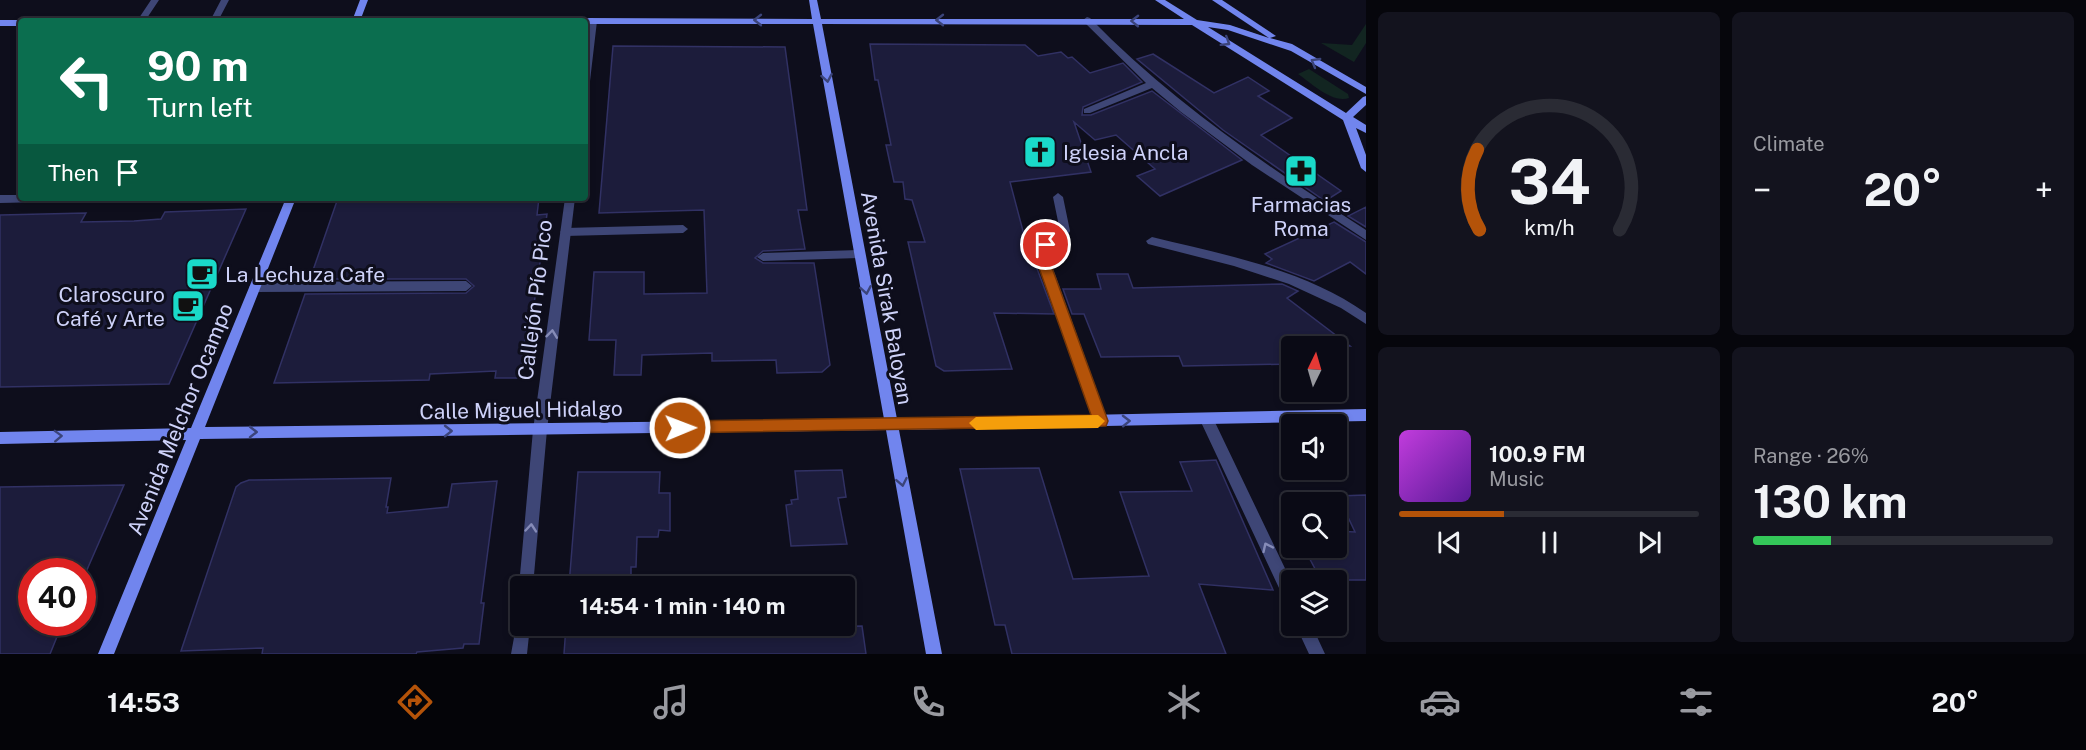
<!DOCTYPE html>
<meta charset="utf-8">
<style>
body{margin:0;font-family:"Public Sans",sans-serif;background:#13131e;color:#f1f3f6;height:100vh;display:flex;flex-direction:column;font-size:22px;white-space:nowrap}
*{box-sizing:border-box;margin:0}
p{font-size:20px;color:#999aa0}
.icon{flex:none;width:33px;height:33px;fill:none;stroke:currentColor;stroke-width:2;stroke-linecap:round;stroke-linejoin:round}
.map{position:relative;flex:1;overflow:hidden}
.drawer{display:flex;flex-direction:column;gap:12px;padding:12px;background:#06060c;width:720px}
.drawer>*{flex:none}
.hud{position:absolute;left:18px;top:18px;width:570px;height:183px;border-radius:6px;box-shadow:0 3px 9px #0003,0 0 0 2px #2a2b34;background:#0b6e4f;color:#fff;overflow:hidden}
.needle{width:39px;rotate:5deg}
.buttons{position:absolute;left:1281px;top:336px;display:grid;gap:12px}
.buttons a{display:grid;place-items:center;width:66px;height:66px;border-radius:6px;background:#0a0a15;box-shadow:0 3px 9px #0003,0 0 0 2px #2a2b34;font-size:30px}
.speed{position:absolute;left:18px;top:558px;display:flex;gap:12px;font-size:30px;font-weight:700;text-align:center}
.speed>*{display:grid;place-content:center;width:78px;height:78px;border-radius:50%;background:#0a0a15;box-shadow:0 3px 9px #0003,0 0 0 2px #2a2b34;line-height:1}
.speed .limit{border:9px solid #d22;background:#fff;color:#111}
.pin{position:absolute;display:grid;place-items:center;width:51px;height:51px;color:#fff;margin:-26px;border:3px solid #fff;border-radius:50%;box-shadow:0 2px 6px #0007}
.me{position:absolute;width:66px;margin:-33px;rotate:89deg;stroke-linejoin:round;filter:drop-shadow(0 0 4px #0008)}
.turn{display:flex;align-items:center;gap:21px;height:126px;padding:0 30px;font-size:27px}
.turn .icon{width:78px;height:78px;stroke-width:2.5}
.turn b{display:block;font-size:42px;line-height:51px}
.then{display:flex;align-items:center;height:57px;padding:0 30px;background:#0003;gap:12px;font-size:22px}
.big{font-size:45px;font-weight:700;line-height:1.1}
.drawer .tile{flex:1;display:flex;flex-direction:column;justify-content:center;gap:9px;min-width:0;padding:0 21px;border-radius:9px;background:#13131e}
.drawer .dial{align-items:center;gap:0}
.dial svg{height:156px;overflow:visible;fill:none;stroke:#2a2b34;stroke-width:7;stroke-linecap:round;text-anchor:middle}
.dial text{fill:#f1f3f6;stroke:none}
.song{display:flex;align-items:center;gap:18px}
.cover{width:72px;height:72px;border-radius:9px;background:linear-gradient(135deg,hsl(290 70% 55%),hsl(270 70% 35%))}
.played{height:6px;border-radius:3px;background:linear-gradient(90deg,#b45309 35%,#2a2b34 35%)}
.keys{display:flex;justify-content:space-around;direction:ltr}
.heat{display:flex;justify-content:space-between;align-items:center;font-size:33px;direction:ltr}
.charge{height:9px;border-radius:4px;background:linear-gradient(90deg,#34c759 26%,#2a2b34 0)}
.drawer .tiles{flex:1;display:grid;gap:12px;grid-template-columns:repeat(2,1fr)}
.trip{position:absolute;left:510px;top:576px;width:345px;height:60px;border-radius:6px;background:#0a0a15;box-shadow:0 3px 9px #0003,0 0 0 2px #2a2b34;font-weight:700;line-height:60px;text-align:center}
.menu{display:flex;height:96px;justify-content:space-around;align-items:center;background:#040408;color:#999aa0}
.menu .icon{width:42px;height:42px}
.menu .active{color:#b45309}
.menu b{font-size:27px;color:#f1f3f6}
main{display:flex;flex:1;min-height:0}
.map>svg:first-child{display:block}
</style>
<main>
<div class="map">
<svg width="1366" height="654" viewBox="0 0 1366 654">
<rect width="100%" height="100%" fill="#0e0e1c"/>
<path fill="#122521" d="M1366 24V43L1354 62 1321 43 1352 45Z
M1309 69 1348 94 1349 98C1333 104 1311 83 1298 74Z"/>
<path fill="#1c1c3b" stroke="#313164" stroke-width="1.5" d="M870 44 1025 45 1038 56 1061 52 1068 58 1072 57 1090 73 1123 63 1142 82 1083 107 1082 115H1091L1152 91 1242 160 1160 196 1137 176 1155 169 1116 135 1095 140 1074 122 1091 172 1010 182 1023 231 1054 314 994 313 1012 369 944 371 936 366 908 242H925L912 200 905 199 903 182H894L886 145H891L878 80H875Z
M613 46 785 47 807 210H798L805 249 763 251 755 258 763 263H814L830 365 822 372 777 373 776 360 712 361V353L642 355 641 375H614L616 340H589L594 272H644V294L707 293 704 210 599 213Z
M1153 54 1214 93 1248 77 1269 91 1258 96 1292 118 1261 135 1341 191 1325 201 1223 130 1137 59Z
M338 198H539L537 215 547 214 530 332H526L520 378H495L496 371 430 374 429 380 274 383 305 294 466 293 474 286 466 279H310Z
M1366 207V227L1348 216Z
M246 209 169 384 0 387V215L86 213 81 222 134 221 161 219 165 212Z
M1334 222 1366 242V274L1350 262 1314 281 1266 263 1272 259 1265 254Z
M1097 274H1128L1133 288 1282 284 1298 291 1287 298 1350 346H1292V364L1183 366 1179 356 1101 357 1084 314H1072L1063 289H1101Z
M1216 460 1273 590 1199 584 1226 654H1012L1005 625H995L960 469 1039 468 1073 579 1149 576 1120 492 1192 491 1180 462Z
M842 470 846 497 838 498 847 544 791 546 786 505 792 504 791 500 798 499 795 471Z
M578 472H660L659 493H670V531L659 530 658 537H637L636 567H631V586H569Z
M391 478 386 507H388L387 513 448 507 452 484 497 481 481 603H484L479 644H464L463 648 417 652 416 654H262L263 648 181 651 236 487 241 483 249 480Z
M124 485 86 572H32V622H63L50 654H0V487Z
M1366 495V580H1321L1304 548H1336V531L1355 532 1338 496Z
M566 626H660L659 629 862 626 866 654H564Z"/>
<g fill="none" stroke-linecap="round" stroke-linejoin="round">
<path fill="#3e4676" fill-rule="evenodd" d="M151 0H159L145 21H137Z
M221 0H229L218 21H210Z
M1087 17 1090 18C1173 103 1267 166 1366 230V240L1252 165 1181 112 1152 88 1090 113H1084V109L1146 83 1084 22 1083 20Z
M1058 193 1063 197 1070 231 1065 241 1050 248 1048 255 1108 421 1106 425 1101 427 1096 425 1094 421 1036 255 1042 242 1057 235 1060 231 1053 197Z
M0 195H21V198H49L44 202 0 203Z
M683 225 688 229 683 233 565 236 560 232 565 228Z
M1152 237C1225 255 1304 269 1366 313V324L1341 308 1289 284 1234 266 1148 244 1146 241Z
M859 250 865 254 859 258 763 261 757 257 763 253Z
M466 281 472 286 466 291 255 292 249 287 255 282Z"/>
<path fill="#3e4676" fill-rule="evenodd" d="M593 18 597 21 590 81 585 84V47L589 21Z
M565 198H575L547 430 533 586H520V591L519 586 533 430Z
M1207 414 1212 416 1292 583V607L1287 605 1200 420 1202 416Z
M520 619V626H530L527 654H511L517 621Z
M1296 626H1312L1325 654H1309Z"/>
<path fill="#7185ee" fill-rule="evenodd" d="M360 0H368L360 21H352Z
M809 0H817L821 19H1184L1155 0H1165L1197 20 1230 25 1269 38 1212 0H1222L1276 36 1270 38 1292 44 1366 87V94L1291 51 1228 30 1208 27 1346 113 1363 97 1366 96V105L1353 117 1366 125V133L1356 128 1366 155V172L1361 168 1343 120 1192 25 822 24 897 419 1366 409V421L899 430 942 654H926L886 430 200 439 114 654H98L186 440 0 444V432L191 428 286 198H296L205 427 884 419 813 24H585V21H581L585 18 812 19Z
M0 20H21L23 21H21V26H0Z"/>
</g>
<defs><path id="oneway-chevron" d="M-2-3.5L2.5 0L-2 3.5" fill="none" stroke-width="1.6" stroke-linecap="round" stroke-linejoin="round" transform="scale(1.5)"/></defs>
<g stroke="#3b447a">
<use href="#oneway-chevron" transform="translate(758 20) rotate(180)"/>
<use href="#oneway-chevron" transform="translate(940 20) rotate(-180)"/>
<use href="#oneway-chevron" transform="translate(1135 21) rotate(-179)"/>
<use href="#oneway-chevron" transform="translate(1226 42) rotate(32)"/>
<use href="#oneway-chevron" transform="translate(1315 62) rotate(-150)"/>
<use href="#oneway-chevron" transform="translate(827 78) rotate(80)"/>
<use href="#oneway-chevron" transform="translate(866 290) rotate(80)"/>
<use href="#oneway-chevron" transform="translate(1126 421) rotate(-1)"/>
<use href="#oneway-chevron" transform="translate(448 431)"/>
<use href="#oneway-chevron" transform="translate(253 432)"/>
<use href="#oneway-chevron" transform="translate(58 436) rotate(-2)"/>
<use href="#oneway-chevron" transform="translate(902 482) rotate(79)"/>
</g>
<g stroke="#868cb8">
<use href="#oneway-chevron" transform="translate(552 334) rotate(-83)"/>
<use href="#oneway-chevron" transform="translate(531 528) rotate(-85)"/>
<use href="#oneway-chevron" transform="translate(1267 547) rotate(-115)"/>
</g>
<path fill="#b45309" stroke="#753606" stroke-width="1.5" d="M1046 240 1052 245 1049 255 1051 265 1108 421 1106 426 675 433 673 428 680 421 1091 415 1038 265 1036 255 1042 242Z"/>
<path fill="#f59e0b" d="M1098 415 1105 421 1098 428 976 430 969 423 976 417Z"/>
<defs>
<symbol id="church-square" viewBox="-11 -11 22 22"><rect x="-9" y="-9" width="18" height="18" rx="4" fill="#1adac9" stroke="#0e0e1c"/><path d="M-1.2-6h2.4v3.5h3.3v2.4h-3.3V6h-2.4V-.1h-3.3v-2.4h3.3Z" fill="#111"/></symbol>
<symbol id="pharmacy-square" viewBox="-11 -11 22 22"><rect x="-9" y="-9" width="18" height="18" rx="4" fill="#1adac9" stroke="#0e0e1c"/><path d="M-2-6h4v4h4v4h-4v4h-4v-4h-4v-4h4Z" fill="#111"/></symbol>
<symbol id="cafe-square" viewBox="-11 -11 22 22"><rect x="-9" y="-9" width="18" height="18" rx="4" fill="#1adac9" stroke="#0e0e1c"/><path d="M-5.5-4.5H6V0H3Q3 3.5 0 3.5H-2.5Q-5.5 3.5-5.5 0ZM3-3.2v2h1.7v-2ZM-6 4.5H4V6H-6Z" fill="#111"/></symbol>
</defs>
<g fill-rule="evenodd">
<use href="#church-square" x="1021" y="133" width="38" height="38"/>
<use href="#pharmacy-square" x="1282" y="152" width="38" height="38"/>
<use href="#cafe-square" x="183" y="255" width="38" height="38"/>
<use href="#cafe-square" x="169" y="287" width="38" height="38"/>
</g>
<g text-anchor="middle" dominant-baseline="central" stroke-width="6" stroke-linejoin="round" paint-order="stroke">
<g font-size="21" fill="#ced2f9" stroke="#0e0e1c" text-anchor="start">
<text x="1063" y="152">Iglesia Ancla</text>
<text x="1301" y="204" text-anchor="middle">Farmacias<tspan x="1301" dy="24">Roma</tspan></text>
<text x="225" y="274">La Lechuza Cafe</text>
<text x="165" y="294" text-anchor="end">Claroscuro<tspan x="165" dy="24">Café y Arte</tspan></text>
</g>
<g font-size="21" fill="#ced2f9" stroke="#0e0e1c">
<text transform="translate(887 298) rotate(80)">Avenida Sirak Baloyan</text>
<text transform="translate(535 300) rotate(-83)">Callejón Pío Pico</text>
<text transform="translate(521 410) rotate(-1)">Calle Miguel Hidalgo</text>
<text transform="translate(180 419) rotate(-68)">Avenida Melchor Ocampo</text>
</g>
</g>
</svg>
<div class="buttons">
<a><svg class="needle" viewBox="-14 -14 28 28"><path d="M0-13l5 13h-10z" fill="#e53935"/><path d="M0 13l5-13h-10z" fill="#999aa0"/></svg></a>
<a><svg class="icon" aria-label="sound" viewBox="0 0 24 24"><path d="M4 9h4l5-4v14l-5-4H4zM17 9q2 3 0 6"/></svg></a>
<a><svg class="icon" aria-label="search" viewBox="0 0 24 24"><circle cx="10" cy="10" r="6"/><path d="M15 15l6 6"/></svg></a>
<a><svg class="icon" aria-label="layers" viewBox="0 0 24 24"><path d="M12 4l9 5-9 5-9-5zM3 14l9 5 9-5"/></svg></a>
</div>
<div class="speed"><div class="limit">40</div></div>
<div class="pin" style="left:1046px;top:245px;background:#d93025"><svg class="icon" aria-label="arrive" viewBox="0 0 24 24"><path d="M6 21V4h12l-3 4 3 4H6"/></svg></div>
<svg class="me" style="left:680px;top:428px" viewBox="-20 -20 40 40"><circle r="17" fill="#b45309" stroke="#fff" stroke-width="3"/><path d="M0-11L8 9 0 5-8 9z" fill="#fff"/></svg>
<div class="trip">14:54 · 1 min · 140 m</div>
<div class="hud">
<div class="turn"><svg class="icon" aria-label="left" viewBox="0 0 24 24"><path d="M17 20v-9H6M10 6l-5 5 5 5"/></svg><div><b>90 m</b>Turn left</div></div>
<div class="then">Then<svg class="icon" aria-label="arrive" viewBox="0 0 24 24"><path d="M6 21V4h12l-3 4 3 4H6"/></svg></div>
</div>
</div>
<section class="drawer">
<div class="tiles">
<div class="tile dial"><svg viewBox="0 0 100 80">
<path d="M14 69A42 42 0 1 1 86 69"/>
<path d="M14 69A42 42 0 0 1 13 28" stroke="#b45309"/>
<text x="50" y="56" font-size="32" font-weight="700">34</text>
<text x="50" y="72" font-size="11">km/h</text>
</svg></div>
<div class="tile"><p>Climate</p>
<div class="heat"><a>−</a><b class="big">20°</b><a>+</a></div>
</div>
<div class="tile">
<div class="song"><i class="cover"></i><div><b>100.9 FM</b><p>Music</p></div></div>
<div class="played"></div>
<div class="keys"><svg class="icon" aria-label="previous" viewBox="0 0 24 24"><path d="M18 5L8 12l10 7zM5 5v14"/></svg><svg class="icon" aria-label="pause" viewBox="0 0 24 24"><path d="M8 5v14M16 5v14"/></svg><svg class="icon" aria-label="next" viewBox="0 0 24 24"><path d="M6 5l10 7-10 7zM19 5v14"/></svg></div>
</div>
<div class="tile"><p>Range · 26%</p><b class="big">130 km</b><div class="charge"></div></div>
</div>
</section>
</main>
<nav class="menu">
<b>14:53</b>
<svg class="icon active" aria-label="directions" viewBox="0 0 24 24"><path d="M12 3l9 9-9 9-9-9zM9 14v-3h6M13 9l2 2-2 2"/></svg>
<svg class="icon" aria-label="music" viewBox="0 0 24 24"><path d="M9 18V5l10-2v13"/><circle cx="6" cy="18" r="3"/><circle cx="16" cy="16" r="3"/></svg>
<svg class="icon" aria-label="phone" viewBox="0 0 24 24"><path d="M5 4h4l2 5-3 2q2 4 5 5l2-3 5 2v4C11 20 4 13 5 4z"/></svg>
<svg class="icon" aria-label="climate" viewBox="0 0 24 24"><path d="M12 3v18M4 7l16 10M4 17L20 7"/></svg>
<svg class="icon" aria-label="car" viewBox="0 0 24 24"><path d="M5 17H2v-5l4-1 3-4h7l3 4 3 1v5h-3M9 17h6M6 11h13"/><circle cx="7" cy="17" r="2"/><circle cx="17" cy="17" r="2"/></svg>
<svg class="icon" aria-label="filters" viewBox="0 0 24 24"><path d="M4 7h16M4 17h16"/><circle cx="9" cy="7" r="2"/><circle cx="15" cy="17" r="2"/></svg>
<b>20°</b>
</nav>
